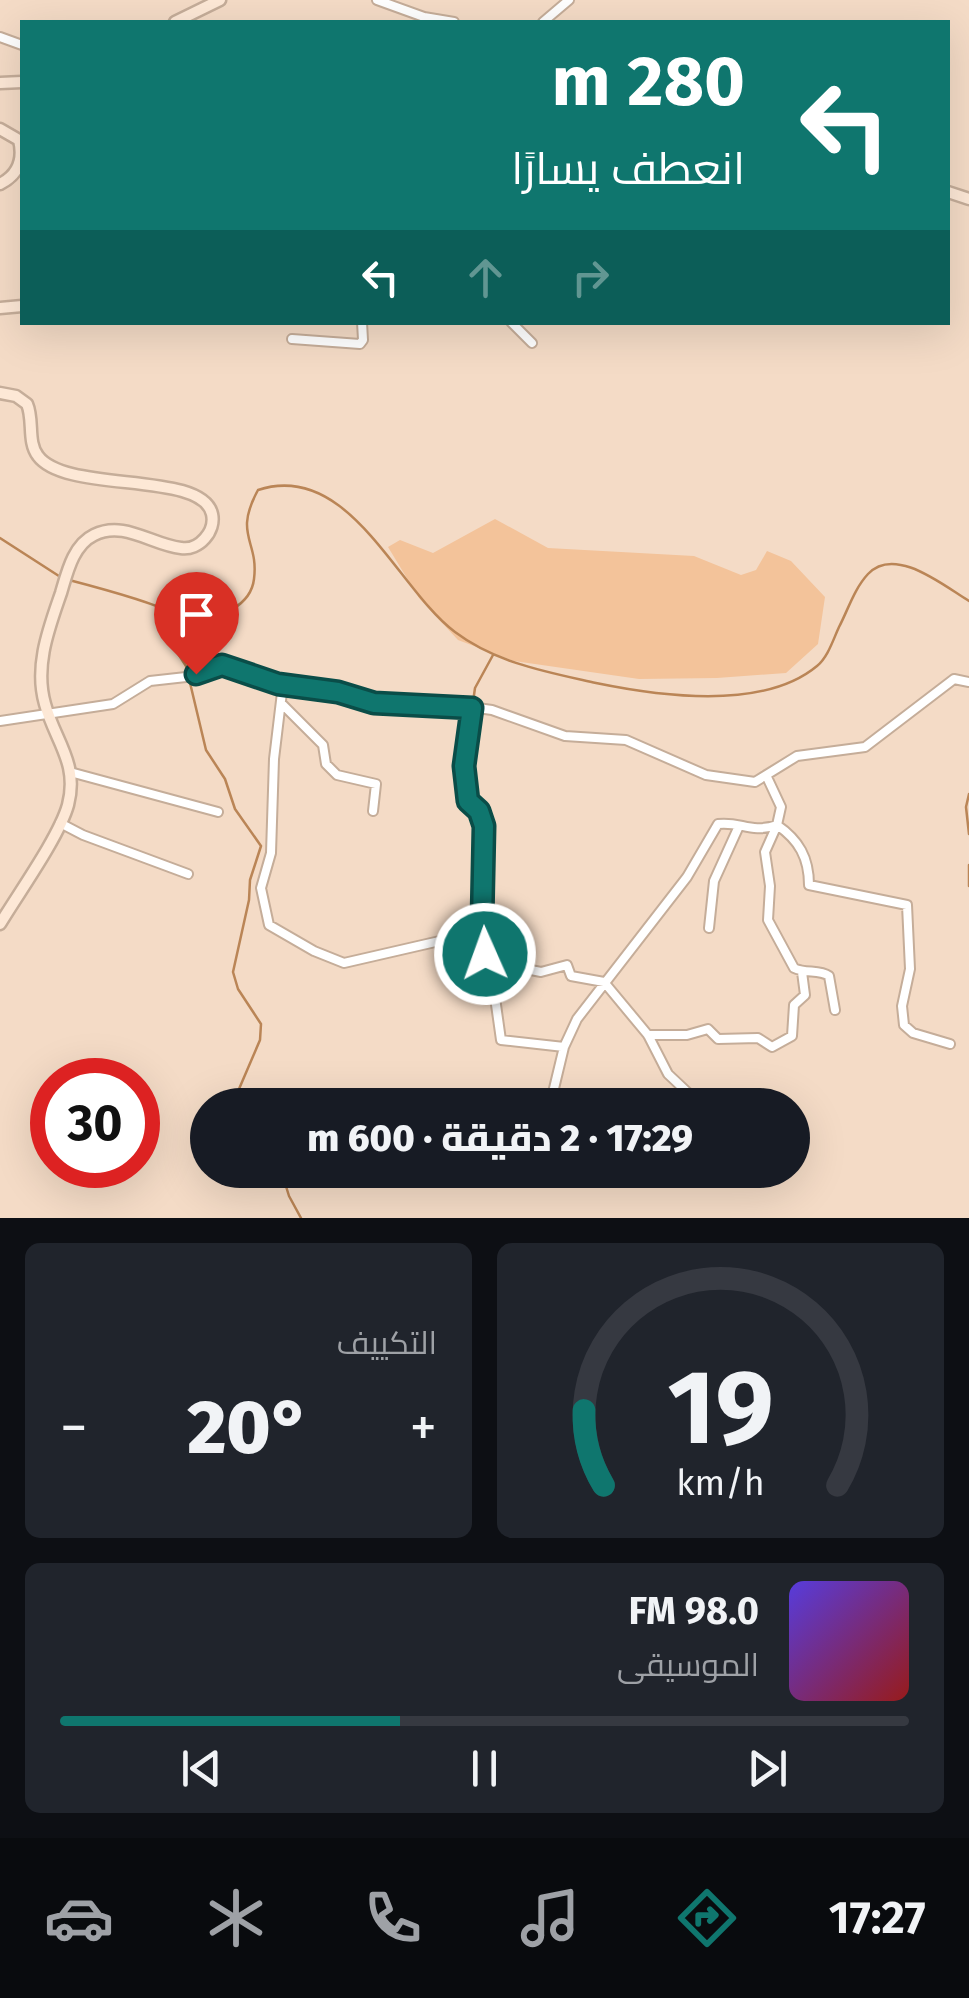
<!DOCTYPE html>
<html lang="ar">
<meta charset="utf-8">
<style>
body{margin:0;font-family:"Fira Sans",Cairo,sans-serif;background:#20242c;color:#f1f3f6;direction:rtl;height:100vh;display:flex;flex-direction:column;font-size:38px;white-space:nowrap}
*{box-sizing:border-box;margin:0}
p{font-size:32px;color:#9ea1a6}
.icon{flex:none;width:55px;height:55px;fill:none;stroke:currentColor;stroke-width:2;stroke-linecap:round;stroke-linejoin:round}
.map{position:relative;height:1218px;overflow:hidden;direction:ltr}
.panel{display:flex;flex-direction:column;gap:25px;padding:25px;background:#0d0f14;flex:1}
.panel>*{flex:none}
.top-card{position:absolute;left:20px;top:20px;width:930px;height:305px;border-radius:0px;box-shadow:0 10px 40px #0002;direction:rtl;background:#0f766e;color:#fff;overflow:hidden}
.speed{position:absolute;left:30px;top:1058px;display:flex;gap:20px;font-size:50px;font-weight:700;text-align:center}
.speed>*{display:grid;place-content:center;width:130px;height:130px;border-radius:50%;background:#171b24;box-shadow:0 10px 40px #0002;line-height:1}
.speed .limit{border:15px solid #d22;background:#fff;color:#111}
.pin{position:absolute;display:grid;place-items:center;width:85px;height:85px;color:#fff;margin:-102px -42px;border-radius:50% 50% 50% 0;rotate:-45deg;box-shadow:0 0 10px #0007}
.pin .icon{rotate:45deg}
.me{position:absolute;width:110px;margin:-55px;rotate:358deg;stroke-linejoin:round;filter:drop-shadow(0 0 8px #0008)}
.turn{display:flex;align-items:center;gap:35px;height:210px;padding:0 40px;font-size:45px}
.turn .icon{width:130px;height:130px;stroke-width:2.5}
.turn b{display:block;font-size:70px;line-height:85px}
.lanes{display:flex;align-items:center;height:95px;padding:0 40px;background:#0003;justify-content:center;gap:50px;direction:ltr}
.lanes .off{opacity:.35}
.big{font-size:75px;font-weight:800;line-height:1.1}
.panel .tile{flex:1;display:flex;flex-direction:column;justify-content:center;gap:15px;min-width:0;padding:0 35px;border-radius:15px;background:#20242c}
.panel .dial{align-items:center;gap:0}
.dial svg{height:260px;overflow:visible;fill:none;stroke:#363941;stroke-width:7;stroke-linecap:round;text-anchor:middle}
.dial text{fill:#f1f3f6;stroke:none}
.song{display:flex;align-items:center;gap:30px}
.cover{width:120px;height:120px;border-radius:15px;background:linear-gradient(135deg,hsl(250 70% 55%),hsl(0 70% 35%))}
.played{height:10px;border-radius:5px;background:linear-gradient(90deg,#0f766e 40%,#363941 40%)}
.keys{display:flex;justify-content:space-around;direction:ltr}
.heat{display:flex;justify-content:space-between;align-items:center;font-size:55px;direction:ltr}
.panel .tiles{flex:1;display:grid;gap:25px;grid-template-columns:1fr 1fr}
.tile:last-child{grid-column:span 2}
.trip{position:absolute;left:190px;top:1088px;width:620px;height:100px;border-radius:50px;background:#171b24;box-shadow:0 10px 40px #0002;font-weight:800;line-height:100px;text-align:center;direction:rtl}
.dock{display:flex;height:160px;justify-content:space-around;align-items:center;background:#090b0e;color:#9ea1a6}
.dock .icon{width:70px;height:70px}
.dock .on{color:#0f766e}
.dock b{font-size:45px;color:#f1f3f6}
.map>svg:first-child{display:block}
</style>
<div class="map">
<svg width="969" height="1218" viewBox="0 0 969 1218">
<rect width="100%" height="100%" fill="#f4dbc6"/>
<path fill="#f3c39a" d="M495 519 548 548 694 556 741 575 756 570 767 551 791 561 825 597 818 644 786 673 717 678 639 679 514 661 458 640 419 598 388 547 400 540 433 553Z"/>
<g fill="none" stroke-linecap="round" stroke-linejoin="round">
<path stroke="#ba8556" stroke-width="2.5" d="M0 538 62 578
M69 580C92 586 114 592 136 599 156 605 176 615 196 617 220 620 251 605 254 579 259 540 233 536 258 490 349 460 397 589 455 632 496 663 547 672 596 683 659 696 763 711 817 666 828 657 833 640 839 627 848 610 854 589 868 574 895 545 944 586 969 601
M165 609 164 632 186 666 206 750 225 779 235 809 261 846 250 880 249 900 233 972 238 989 261 1024 260 1040 239 1089 241 1105
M473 702 475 688 493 655
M969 794 966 807 969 834
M969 865V886
M281 1170 289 1196 301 1218"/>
<defs>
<path id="street" d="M377 0 424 17 454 22
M543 22 569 0
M0 37 22 45
M511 322 532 343
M292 339 360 344 363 340 362 322
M283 684 274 759 271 853 261 888 269 925 314 951 344 963 444 940 459 928 482 921
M283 705 323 745 326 764 337 775 376 784 373 811
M472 708 464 766 468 801 479 811 484 826C484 857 477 939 490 962L541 972 567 965 571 976 604 982 648 1035 668 1074 701 1105
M0 721 113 704 150 681 186 677 223 665 278 683 338 692 374 703 449 704 492 710 565 736 626 740 706 775 755 782 797 756 865 747 954 679 969 682
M70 772 218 812
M766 775 781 807 777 825 765 852 770 886 768 920 794 968C806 974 819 969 829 976L835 1010
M60 823 83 835 188 874
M709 928 714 881 739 826
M490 962 501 1040 564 1047
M648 1035H687L708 1029 718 1039 758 1038 772 1047 792 1036 794 1005 805 995 802 972
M550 1105 564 1047 577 1019 687 877 718 824C741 821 750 834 777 825 799 840 809 858 809 885L907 905 910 969 902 1006 904 1025 913 1033 950 1044"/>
<path id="secondary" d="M175 22 220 0
M0 83 22 82
M0 129 19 140C24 160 18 175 0 184
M948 192 969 199
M0 308 22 306
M0 393 16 396 27 404C34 420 27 442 38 456 66 494 202 470 212 514 216 531 199 551 181 548 152 545 124 520 94 535 73 545 67 573 61 593 49 628 34 666 45 704 55 741 79 763 68 805 59 837 18 894 0 924"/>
</defs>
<use href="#street" stroke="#c5ad99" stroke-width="12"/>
<use href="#secondary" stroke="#c5ad99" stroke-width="15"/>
<use href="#street" stroke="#fff" stroke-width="8"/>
<use href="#secondary" stroke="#fde8d6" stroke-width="10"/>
</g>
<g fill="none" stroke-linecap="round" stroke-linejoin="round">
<defs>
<path id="route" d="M196 674 222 665 278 684 338 692 374 703 472 708 464 766 468 801 479 811 484 826 482 921 485 954"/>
</defs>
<use href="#route" stroke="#0a4d48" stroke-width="25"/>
<use href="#route" stroke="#0f766e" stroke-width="18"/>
</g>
</svg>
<div class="speed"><div class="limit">30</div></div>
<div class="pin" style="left:196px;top:674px;background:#d93025"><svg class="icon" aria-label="arrive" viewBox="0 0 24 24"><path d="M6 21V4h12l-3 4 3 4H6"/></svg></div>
<svg class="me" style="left:485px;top:954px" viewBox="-20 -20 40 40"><circle r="17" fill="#0f766e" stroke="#fff" stroke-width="3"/><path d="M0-11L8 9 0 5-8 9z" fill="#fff"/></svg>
<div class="trip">17:29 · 2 دقيقة · 600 m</div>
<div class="top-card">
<div class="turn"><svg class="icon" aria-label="left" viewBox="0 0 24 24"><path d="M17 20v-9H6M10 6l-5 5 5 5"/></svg><div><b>280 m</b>انعطف يسارًا</div></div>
<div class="lanes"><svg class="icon" aria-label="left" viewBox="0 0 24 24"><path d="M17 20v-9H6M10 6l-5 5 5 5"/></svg><svg class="icon off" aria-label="ahead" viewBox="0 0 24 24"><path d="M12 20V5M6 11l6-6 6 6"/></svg><svg class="icon off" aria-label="right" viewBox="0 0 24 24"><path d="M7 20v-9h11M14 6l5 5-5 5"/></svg></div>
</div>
</div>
<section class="panel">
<div class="tiles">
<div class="tile dial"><svg viewBox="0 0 100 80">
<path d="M14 69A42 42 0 1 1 86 69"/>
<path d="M14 69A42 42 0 0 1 8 46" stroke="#0f766e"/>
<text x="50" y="56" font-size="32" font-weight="700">19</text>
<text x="50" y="72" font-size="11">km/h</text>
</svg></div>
<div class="tile"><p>التكييف</p>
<div class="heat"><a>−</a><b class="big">20°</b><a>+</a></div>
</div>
<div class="tile">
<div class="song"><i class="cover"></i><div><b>98.0 FM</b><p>الموسيقى</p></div></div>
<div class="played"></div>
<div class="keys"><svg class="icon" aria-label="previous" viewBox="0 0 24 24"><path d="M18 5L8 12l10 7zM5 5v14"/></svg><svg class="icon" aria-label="pause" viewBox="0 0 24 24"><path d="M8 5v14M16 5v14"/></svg><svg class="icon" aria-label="next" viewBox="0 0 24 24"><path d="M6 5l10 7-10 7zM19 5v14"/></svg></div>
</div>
</div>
</section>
<nav class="dock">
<b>17:27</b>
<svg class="icon on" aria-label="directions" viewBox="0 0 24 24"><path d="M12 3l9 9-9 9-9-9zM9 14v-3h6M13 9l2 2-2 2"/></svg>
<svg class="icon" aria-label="music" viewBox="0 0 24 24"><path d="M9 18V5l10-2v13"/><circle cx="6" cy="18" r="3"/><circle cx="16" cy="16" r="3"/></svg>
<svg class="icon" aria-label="phone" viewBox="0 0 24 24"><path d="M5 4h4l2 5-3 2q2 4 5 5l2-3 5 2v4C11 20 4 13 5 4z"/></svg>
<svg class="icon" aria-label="climate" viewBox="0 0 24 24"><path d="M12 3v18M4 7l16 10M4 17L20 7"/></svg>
<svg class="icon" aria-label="car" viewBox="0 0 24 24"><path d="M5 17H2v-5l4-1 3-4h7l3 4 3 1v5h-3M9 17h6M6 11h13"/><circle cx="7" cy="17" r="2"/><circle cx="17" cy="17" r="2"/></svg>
</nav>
